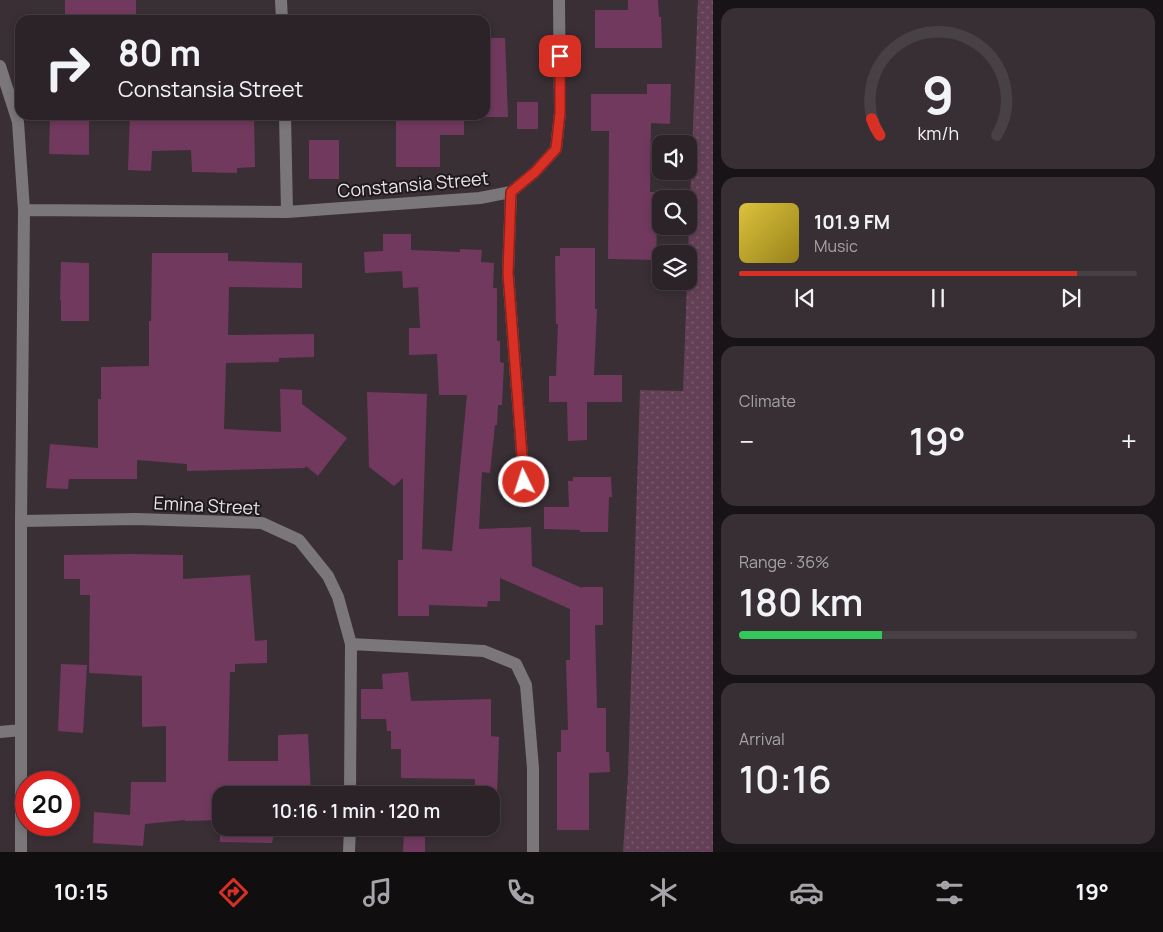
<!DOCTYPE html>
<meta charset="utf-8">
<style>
body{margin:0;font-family:Manrope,sans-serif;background:#372f34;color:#f1f3f6;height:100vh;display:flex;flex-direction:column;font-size:19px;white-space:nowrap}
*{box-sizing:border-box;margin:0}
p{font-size:16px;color:#a6a4a8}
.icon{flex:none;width:28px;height:28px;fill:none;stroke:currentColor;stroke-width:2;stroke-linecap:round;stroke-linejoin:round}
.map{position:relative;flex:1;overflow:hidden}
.panel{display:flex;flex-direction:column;gap:8px;padding:8px;background:#181316;width:450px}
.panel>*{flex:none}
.top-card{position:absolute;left:15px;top:15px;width:475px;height:105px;border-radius:15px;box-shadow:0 2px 8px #0003,0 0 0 1px #474045;background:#2b2328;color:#f1f3f6;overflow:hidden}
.tools{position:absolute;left:652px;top:135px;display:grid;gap:10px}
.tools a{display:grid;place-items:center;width:45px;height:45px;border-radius:10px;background:#2b2328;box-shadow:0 2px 8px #0003,0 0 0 1px #474045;font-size:25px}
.speed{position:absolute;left:15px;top:771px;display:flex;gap:10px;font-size:25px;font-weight:700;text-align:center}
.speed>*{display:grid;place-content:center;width:65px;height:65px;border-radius:50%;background:#2b2328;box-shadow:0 2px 8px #0003,0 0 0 1px #474045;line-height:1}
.speed .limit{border:8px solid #d22;background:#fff;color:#111}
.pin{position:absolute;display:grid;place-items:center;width:42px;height:42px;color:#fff;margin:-21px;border-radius:10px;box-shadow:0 2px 8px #0006}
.me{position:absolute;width:55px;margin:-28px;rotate:356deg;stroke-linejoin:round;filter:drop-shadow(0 0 4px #0008)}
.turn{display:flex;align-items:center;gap:18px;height:105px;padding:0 20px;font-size:22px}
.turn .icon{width:65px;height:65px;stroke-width:2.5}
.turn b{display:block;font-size:35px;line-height:42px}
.big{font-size:38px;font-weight:600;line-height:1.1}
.panel .tile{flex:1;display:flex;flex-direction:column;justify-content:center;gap:8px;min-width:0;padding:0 18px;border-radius:15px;background:#372f34}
.panel .dial{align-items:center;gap:0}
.dial svg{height:130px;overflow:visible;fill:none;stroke:#474045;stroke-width:7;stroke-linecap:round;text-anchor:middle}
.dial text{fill:#f1f3f6;stroke:none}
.song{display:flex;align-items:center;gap:15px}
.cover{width:60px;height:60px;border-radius:8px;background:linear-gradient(135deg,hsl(50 70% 55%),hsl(50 70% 35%))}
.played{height:5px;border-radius:2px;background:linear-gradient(90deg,#d93025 85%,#474045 85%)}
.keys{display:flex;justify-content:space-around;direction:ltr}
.heat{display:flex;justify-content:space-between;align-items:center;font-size:28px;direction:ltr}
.charge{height:8px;border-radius:4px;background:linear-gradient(90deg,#34c759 36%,#474045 0)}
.trip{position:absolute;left:212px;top:786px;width:288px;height:50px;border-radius:15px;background:#2b2328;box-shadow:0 2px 8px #0003,0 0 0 1px #474045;font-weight:600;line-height:50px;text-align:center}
.menu{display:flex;height:80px;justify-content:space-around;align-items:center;background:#110e10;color:#a6a4a8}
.menu .icon{width:35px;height:35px}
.menu .current{color:#d93025}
.menu b{font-size:22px;color:#f1f3f6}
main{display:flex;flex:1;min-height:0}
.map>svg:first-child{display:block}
</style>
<main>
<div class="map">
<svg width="713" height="852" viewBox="0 0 713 852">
<defs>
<pattern id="grass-dots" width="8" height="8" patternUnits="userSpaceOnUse" patternTransform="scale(1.25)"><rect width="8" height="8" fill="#644056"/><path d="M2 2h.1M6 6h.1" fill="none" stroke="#7a5b6e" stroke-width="1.8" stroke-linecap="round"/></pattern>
</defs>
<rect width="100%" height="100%" fill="#392f35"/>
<path fill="url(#grass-dots)" d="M698 0H713V852H623L628 776 640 390 683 391 687 281H689L688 254Z"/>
<path fill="#72395e" d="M65 0H136V19H65Z
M628 0H658L659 17H661L662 48H595V10H628Z
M485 38H505L508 117H485Z
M647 84H671L670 124 651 123 650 192H661V225H657L656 260 608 259 609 131H591V94H647Z
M517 102H538V129H517Z
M50 115H89V155L49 154Z
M130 115H254L255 167 237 168V173L192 172 191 150 152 151 151 171 128 170Z
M396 115H464V135H440V167H396Z
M309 140H339V179H309Z
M383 234H411V250L460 252V249L482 250 481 262 494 263 493 288H497V341H500V362L504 363 502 405H498L497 425H495L490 473 482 472 479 529 531 527 532 566 582 588V587H603V625H595L597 708H606V752H609L610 772 589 773V830H557V752H561V730H568L566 660H570V609L500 578V601H488L487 607 429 605V616H398V560H403V478L394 486 369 467 367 392 427 394 422 549 452 551 467 395H439L437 354 409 355V328H420L418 287 403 288 402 271 365 273 364 252 383 251Z
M560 248H595V309H597L594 375H622V402H587V440L568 441 567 402H549V376H556L558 324H556L555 256H560Z
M152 253H228V261L302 263V288L229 287 228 335 314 334V357L279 358V362L226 363 224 429 281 432 280 389 302 390V404L347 438 318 476 306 466 305 468 187 471V464L137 460V479H69L68 489 46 488 50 444 98 448V399H101V367L149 366V321H151Z
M61 262 89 263V321H61V300H60Z
M573 477H611L612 497H609L608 532H580V530L544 529V507H569L568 481H573Z
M130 554 183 555V579L250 575 255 641 267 640V663L235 664V672H230L228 761H278V735L308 734 311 795H221V828H275L272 843 220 842V820L185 821V820L145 824 143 846 93 843 94 812 130 815 131 782H166V726L142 727V676L89 673 90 595H80V579H64V555Z
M61 664 87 665 83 733 58 731Z
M408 672 411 701 491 699V736L499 737 497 795H475V779L401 778V749H391V731H387L386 719H361V689H383L382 674Z
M404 831 425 832V852H403Z"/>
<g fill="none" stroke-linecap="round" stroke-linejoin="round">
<path stroke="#7b7679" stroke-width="12" d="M281 0 282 20
M0 66 18 122 24 210 21 521V852
M285 115 287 212 480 198 511 192 535 172 556 149 560 113 559 0
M511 192 508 273 524 482
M24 210 287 212
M21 521 136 519 262 523 299 540 328 576 338 597 351 644 350 795
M351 644 484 651 516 664 526 685 533 768V852
M0 732 21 730
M349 852 350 828"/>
</g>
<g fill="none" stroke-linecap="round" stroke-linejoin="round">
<defs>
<path id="route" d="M524 482 508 273 511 192 535 172 556 149 560 113V56"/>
</defs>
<use href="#route" stroke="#8d1f18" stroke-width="12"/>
<use href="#route" stroke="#d93025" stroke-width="9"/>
</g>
<g text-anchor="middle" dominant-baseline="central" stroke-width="4" stroke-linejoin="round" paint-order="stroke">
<g font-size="18" fill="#e9e2e6" stroke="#1e191c">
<text transform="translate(413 184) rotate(-5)">Constansia Street</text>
<text transform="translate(207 505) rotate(3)">Emina Street</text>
</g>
</g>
</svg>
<div class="tools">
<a><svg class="icon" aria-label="sound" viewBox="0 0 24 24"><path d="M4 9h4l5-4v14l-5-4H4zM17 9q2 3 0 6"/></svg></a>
<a><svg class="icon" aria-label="search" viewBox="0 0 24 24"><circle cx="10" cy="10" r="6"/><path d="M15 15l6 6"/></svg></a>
<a><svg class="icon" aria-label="layers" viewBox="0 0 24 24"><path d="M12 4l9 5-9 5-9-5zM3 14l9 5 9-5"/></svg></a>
</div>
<div class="speed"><div class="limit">20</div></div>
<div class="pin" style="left:560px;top:56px;background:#d93025"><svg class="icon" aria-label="arrive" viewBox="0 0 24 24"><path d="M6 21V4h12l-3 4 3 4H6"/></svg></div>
<svg class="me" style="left:524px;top:482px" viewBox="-20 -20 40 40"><circle r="17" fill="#d93025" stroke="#fff" stroke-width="3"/><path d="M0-11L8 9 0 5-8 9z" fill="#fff"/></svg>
<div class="trip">10:16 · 1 min · 120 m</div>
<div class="top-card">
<div class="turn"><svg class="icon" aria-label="right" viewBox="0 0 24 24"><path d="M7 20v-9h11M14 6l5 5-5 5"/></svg><div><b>80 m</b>Constansia Street</div></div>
</div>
</div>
<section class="panel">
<div class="tile dial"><svg viewBox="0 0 100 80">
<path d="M14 69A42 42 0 1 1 86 69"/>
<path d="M14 69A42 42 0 0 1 9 59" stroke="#d93025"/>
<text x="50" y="56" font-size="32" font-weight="700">9</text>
<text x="50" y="72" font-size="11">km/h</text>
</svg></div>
<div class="tile">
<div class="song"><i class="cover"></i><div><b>101.9 FM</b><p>Music</p></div></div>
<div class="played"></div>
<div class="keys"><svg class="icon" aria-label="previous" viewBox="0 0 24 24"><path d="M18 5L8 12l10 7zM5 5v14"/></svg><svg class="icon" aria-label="pause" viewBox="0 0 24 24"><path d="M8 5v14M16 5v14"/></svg><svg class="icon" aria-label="next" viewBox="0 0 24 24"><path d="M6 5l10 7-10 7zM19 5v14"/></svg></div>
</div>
<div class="tile"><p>Climate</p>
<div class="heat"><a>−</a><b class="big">19°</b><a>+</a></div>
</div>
<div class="tile"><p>Range · 36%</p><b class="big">180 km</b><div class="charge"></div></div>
<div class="tile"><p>Arrival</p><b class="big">10:16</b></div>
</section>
</main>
<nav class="menu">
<b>10:15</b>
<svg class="icon current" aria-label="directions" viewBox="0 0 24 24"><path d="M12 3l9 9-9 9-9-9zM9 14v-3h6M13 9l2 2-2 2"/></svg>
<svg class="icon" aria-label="music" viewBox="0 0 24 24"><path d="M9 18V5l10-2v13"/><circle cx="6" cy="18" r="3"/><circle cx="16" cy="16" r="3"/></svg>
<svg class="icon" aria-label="phone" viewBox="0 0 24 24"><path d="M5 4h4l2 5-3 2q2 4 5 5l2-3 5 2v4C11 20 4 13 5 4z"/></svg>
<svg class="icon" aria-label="climate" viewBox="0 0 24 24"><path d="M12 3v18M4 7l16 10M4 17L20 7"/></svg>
<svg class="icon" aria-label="car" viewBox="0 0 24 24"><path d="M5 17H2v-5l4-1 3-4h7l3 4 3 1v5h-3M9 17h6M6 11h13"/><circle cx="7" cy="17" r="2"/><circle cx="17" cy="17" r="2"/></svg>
<svg class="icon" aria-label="filters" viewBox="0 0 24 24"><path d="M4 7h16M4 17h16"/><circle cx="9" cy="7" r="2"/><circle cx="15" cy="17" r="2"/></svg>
<b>19°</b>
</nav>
